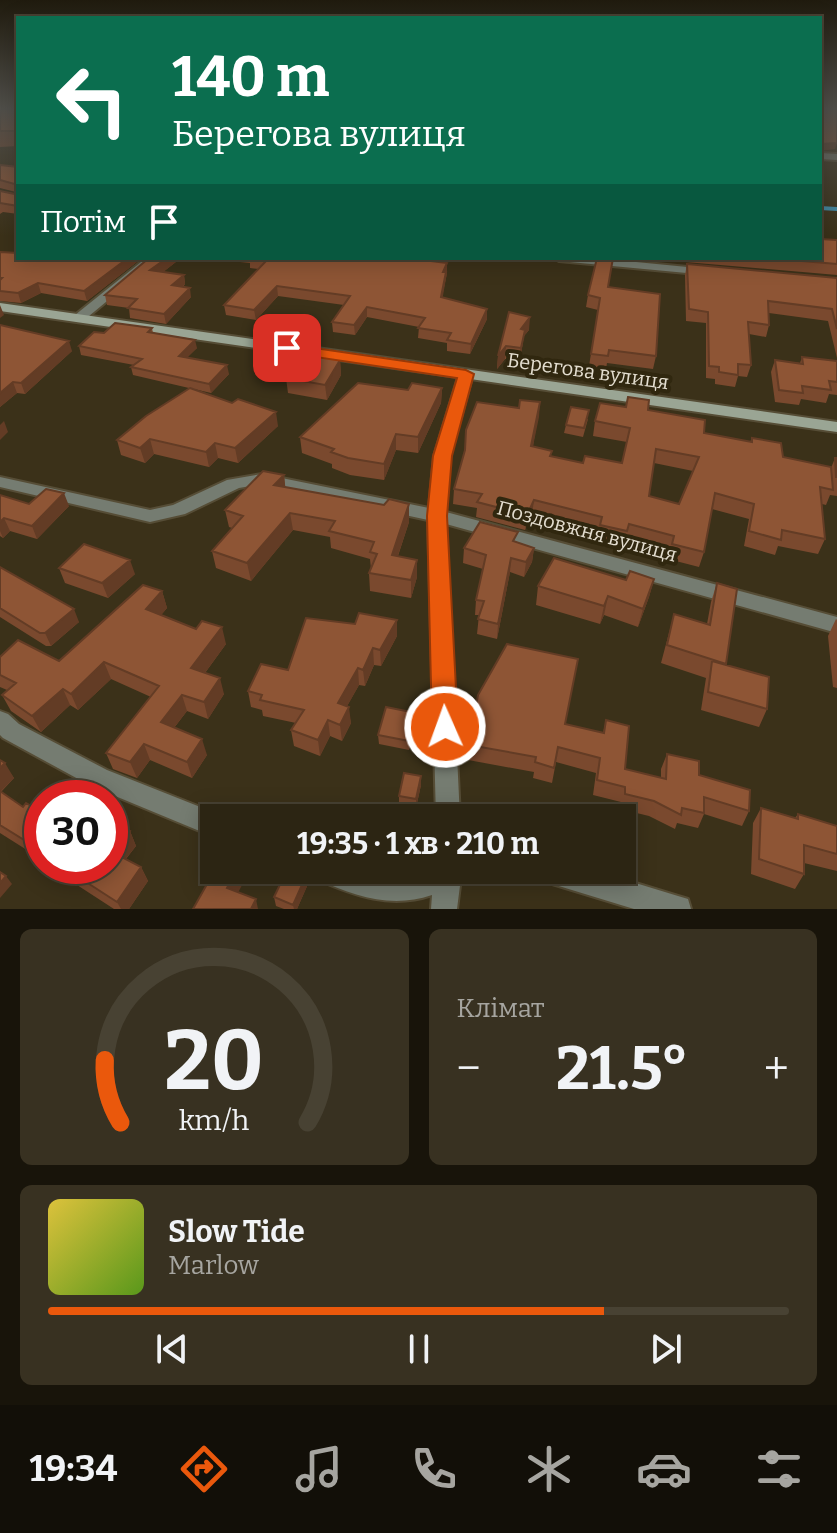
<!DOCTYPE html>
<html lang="uk">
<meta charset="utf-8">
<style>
body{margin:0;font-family:Bitter,serif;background:#383121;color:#f1f3f6;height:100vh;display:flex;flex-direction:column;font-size:30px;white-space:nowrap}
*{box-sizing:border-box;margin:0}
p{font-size:26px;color:#a6a5a0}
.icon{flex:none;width:44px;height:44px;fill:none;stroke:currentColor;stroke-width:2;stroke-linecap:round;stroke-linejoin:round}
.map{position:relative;height:909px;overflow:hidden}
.side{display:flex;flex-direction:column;gap:20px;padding:20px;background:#18140a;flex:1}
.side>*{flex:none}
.hud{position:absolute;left:16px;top:16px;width:806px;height:244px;border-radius:0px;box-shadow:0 4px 20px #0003,0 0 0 2px #484233;background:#0b6e4f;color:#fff;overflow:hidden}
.speed{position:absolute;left:24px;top:780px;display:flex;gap:16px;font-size:40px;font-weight:700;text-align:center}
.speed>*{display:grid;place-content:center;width:104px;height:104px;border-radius:50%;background:#2c2513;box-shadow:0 4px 20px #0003,0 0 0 2px #484233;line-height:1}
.speed .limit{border:12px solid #d22;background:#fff;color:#111}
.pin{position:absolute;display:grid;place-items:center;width:68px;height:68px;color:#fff;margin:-34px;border-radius:16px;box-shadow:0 4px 12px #0006}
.me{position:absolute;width:88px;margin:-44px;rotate:358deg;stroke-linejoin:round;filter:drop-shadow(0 0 6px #0008)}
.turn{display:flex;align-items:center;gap:28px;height:168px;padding:0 24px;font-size:36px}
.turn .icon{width:104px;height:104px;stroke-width:2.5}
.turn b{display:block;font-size:56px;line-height:68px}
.then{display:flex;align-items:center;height:76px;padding:0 24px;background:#0003;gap:16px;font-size:30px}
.big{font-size:60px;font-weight:700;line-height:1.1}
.side .widget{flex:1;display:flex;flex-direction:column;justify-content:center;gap:12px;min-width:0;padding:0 28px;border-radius:12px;background:#383121}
.side .dial{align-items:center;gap:0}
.dial svg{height:208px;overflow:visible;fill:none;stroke:#484233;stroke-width:7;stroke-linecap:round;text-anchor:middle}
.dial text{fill:#f1f3f6;stroke:none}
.song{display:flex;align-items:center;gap:24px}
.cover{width:96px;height:96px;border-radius:12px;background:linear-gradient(135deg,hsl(50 70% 55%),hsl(90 70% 35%))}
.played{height:8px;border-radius:4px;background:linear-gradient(90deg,#ea580c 75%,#484233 75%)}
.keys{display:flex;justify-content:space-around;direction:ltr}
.heat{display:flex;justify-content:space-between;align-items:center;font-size:44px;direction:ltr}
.side .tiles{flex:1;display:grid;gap:20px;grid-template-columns:1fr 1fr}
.widget:last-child{grid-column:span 2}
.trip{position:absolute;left:200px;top:804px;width:436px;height:80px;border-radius:0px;background:#2c2513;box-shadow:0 4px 20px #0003,0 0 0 2px #484233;font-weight:700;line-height:80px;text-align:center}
.tabs{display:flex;height:128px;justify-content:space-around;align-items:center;background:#120f08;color:#a6a5a0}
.tabs .icon{width:56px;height:56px}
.tabs .selected{color:#ea580c}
.tabs b{font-size:36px;color:#f1f3f6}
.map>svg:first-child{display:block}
</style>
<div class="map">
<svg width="837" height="909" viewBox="0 0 837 909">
<rect width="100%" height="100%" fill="#3b3119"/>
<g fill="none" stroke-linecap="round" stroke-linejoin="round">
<path stroke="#408eac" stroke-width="4" d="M820 208 837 209"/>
<defs>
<path id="street" d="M820 153 837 154V160L820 159Z
M146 258H159L83 321H75V315Z
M553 258H595L708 269 714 272 708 275 559 261Z
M466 370 473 374 450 456 446 512 837 617V633L446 524 460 818H436L428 520 262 484 239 488 185 514 150 522 0 487V477L150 510 173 505 227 480 262 474 429 508 434 456 459 374Z
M0 711 8 714 19 724 107 770 223 816 214 818V837L91 786 3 738 0 735Z
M312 870H355L379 878 401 880 411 878 423 870H462L457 909H431L432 895C391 909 355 896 316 879Z
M536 870H593L678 896 688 899 691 909H634L549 883 540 879Z"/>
<path id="secondary" d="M0 303 837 422V432L0 311Z"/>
</defs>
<use href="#street" stroke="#564d36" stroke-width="4"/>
<use href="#secondary" stroke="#564d36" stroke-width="4"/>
<use href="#street" fill="#757c71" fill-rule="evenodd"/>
<use href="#secondary" fill="#9aa594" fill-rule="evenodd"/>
</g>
<path fill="#7a492e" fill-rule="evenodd" d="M0 109H18V146L0 147Z
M0 165 18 167V214L3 212 0 214V191L15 194 16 192 0 188Z
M837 240V275L685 262 660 258H820Z
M0 252 18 258H142L87 301 41 293 21 303 0 301Z
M149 258H181L163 272 184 275 185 284 183 287 191 297 166 324 130 318 129 308 107 305 105 295Z
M239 258H436L434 262 447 263V273L442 297 487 319 470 354 447 351V343L418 338 419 327 367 317 355 335 333 332 332 322 344 305 278 296 256 320 226 315 224 305 259 269 250 268V263L240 262Z
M687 264 837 278V358L828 321 769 313V325L766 337 749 334 751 365 747 377 738 376 735 387 715 384V379L706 378V323L686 321 685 275Z
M608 287 656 356 653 369 607 363 606 369 589 366 598 310 586 307 588 295Z
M509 312 529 330 524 336 520 360 505 359 497 369 498 356Z
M0 325 72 351 25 394 17 393 0 407Z
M152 328 153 333 197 348 187 357 229 374 211 393 194 389 278 426 238 463 218 458 209 467 154 454 145 463 121 455 117 440 189 388 133 375 131 367 134 365 81 355 79 346 104 333Z
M802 357 837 361V395L829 394 826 403 801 399 799 405 775 402 771 372 775 360 800 363Z
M340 360 341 375 327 400 288 393 286 378Z
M442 388 441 403 418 453 396 450 384 480 350 475 332 468V464L302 453 300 437 408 390Z
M540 402 533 446 551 456 583 463H622L627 442 593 436 595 421 626 407 648 410 704 433 750 442 752 438 783 457 831 468 835 458H837V496L830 495 826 505 822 504 825 539 818 554 778 546 775 555 744 546 749 519 712 509 704 552 699 567 668 559 670 551 626 540 624 547 597 540 599 532 532 515 525 530 476 517 477 508 453 504 454 489 519 408ZM654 463 693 471 679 504 649 496Z
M588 419 583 437 564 433 566 425Z
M284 475 285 487 409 522 398 556 417 577 411 598 370 591 369 573 371 569 370 559 331 548 330 537 293 530 251 581 216 568 212 551 232 528 229 527 225 510Z
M0 495 29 504 69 506 37 539 10 531 3 538 0 536Z
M464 548H534L532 562 524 577 510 572 497 639 477 634 479 615H475L476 600 483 569 463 563Z
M0 567 79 622 51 646H46L0 617Z
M59 568 135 574 108 598 65 583Z
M654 579 649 597 638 627 604 615 600 624 536 605 538 586Z
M717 583 726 665 767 709 759 727 701 710 706 678 661 663 674 614 707 624 711 602Z
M162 591 167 608 161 615 226 644 205 673 224 694 208 719 187 711 174 728 207 755 192 778 150 760 137 778 113 769 106 753 151 697 111 679 78 710 70 705 41 732 11 711 2 695 7 690 0 687V657L59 661Z
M836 619 837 620V688L833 687 828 636Z
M397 620V636L381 666 374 665 365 686 359 685 347 706 351 723 342 741 330 736 320 756 294 746 291 730 296 723 263 716 262 710 251 707 248 691 288 670 355 624Z
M416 713V722L409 750 379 744 378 735Z
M606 720 625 769 661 778V769L667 754 699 775 749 811 742 826 704 814 698 828 677 823 675 829 649 816 620 809 621 802 593 795 596 773 556 762 552 783 533 778 534 772 468 760 469 745 565 724 603 733Z
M0 760 14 778 1 792 23 807 35 808 42 801V852L38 857 0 833Z
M421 785 416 808 399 804V796Z
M761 808 795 818 798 814 837 826V871L804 863V874L795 889 751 874 753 823Z
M130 831 136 846 126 859 141 867 148 881 129 909H114L74 883 66 869Z
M306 876 308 884 297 909H284L276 906 274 897Z"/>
<path fill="#633c25" d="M837 143 835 149 820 151V144Z
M128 258H142L87 301 84 291Z
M167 258H181L153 280 150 270Z
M447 263V273L441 307 443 272Z
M184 275 185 284 174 295 172 285Z
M38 283 41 293 21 303 18 293Z
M277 286 278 296 256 320 254 310Z
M190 288 191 297 166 324 164 314Z
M0 305 4 315 0 318Z
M367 307V317L355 335 354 325Z
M487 309V319L470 354 471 344Z
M530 317 529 330 524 336 520 360 521 329Z
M195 340 197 348 181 364 179 356Z
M69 341 72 351 25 394 21 383Z
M506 346 505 359 497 369 498 356Z
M340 360 341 375 327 400 325 385Z
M227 365 229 374 211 393 209 384Z
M13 382 17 393 0 407V393Z
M442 388 441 403 418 453V437Z
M540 402 539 417 530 461 531 446Z
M276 412 278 426 238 463 235 448Z
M4 421 8 432 0 440V425Z
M396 434V450L384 480V464Z
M150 439 154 454 145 463 140 448Z
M215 443 218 458 209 467 206 452Z
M284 475 286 493 274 485Z
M64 493 69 506 37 539 32 526Z
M534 500 532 515 525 530 527 515Z
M409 504V522L392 573V555Z
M290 513 293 530 251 581 247 563Z
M4 518 10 531 3 538 0 531V522Z
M534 548 532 562 524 577 526 562Z
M511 558 510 572 497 639 498 624Z
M130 560 135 574 108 598 102 583Z
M417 560V577L411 598V580Z
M654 579 649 597 638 627 643 609Z
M162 591 167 608 152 626 146 609Z
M608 596 604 615 600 624 604 606Z
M74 609 79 622 51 646 45 633Z
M397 620V636L381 666 380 650Z
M222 627 226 644 196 685 191 668Z
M373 648 374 665 365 686 363 670Z
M104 662 111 679 78 710 71 694Z
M358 668 359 685 340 719 338 703Z
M220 678 224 694 208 719 204 702Z
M63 689 70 705 41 732 32 716Z
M182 695 187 711 166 738 161 722Z
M349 707 351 723 342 741 340 725Z
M416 713V722L409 750V741Z
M328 720 330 736 320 756 318 740Z
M202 739 207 755 192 778 187 762Z
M144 744 150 760 137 778 130 762Z
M5 763 14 778 0 792V768Z
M421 776V785L416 808V799Z
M42 828V852L38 857 29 843Z
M130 831 136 846 119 867 112 852Z
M141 867 148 881 129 909H121L117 902Z
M237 870H250L232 904 227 888Z
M6 876 12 884 0 898V883Z
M306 876 308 884 297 909H294L293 905Z
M256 899 258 909H251Z"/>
<path fill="#8e5535" stroke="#633c25" stroke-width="2" fill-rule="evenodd" d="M0 109H18V131H0Z
M820 109H837V143L820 144Z
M0 165 18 167V185L0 180Z
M18 186V206L0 203V191L15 194Z
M820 239 837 240V264L767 258H820Z
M0 252 18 253V258H128L84 291 38 283 18 293 0 291V280L2 278H0Z
M149 258H167L150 270 184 275 172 285 190 288 164 314 128 308 137 299 105 295Z
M249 258H431L430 261 447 263 443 272H446L441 297 487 309 471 344 447 340 451 333 418 328 425 318 367 307 354 325 332 322 350 296 277 286 254 310 224 305 267 260Z
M597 258H613L608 287 660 294 656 356 609 350 608 356 591 354 600 298 588 295Z
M687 264 837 278V329L832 309 768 301 769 325 748 322 751 365 738 364V375L719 372V367L709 366 708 312 689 309Z
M509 312 530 317 521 329 525 330 521 348 506 346 498 356Z
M115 323 152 328 148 332 195 340 179 356 227 365 209 384 131 367 142 359 79 346 94 332 104 333Z
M0 325 69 341 21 383 13 382 0 393Z
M304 354 340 360 325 385 286 378Z
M802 357 837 361V382L829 381 831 390 802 386 803 393 779 390 775 360 803 364Z
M358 383 408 390 412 383 442 388 418 437 396 434 384 464 348 458 331 452 334 449 300 437Z
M190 388 232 403 238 399 276 412 235 448 215 443 206 452 150 439 140 448 117 440 146 416Z
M628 397 649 400 648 410 705 420 704 433 752 442V438L781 443 783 457 831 467 833 490 820 487 825 539 782 530 781 540 749 531 754 504 715 493 704 552 672 544 674 536 629 524 627 531 600 525 602 517 534 500 527 515 477 502 482 494 454 489 465 450 466 430 477 402 519 408 520 400 540 402 531 446 552 451 550 456 583 463 585 456 622 463 630 428 595 421 600 403 626 407ZM656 449 699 457 679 504 649 496Z
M571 407 589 410 584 428 566 425Z
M835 458H837V477H836Z
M263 471 284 475 274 485 384 505 389 499 409 504 392 555 417 560 411 580 369 573 377 554 370 552 374 542 329 531 335 521 290 513 247 563 212 551 243 516 225 510Z
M46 489 64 493 32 526 4 518 0 522V495L29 504Z
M480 522 518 532 513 541 534 548 526 562 511 558 498 624 478 619 484 601 476 600 486 555 464 548Z
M84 544 130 560 102 583 59 568Z
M554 558 626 580 630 571 654 579 643 609 608 596 604 606 538 586Z
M0 567 74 609 45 633H40L0 608Z
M717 583 737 589 726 664 667 645 674 614 710 625Z
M143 585 162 591 146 609 196 629 202 621 222 627 191 668 220 678 204 702 182 695 161 722 202 739 187 762 144 744 130 762 106 753 159 686 104 662 71 694 63 689 32 716 2 695 16 683 0 675V657L18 640 59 661Z
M359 613 397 620 380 650 373 648 363 670 358 668 338 703 349 707 340 725 328 720 318 740 291 730 304 710 260 700 262 695 248 691 261 664 288 670 306 618 355 624Z
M507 644 578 659 565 724 604 733 606 720 629 726 625 769 666 779 667 754 699 761V775L750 790 749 811 704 797V813L682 808 681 815 654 801 625 794V787L597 780 600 758 558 747 554 768 535 762 536 757 469 745 478 695Z
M712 661 769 677 767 709 708 692Z
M386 707 416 713 409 741 378 735Z
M0 760 5 763 0 768Z
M404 773 421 776 416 799 399 796Z
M0 791 23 807 26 803 35 808 42 801V828L29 843 0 825Z
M761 808 798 819V814L837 826V854L804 845V874L759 859Z
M110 819 130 831 112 852 141 867 117 902 66 869 68 866H110Z
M215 870H237L227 888 256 899 251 909H193Z
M287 870H292L306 876 293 905 274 897Z
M0 872 6 876 0 883Z"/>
<linearGradient id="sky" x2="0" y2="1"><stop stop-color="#201b0e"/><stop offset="0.46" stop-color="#4f4e49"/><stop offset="1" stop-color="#4f4e49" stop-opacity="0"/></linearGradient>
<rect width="837" height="236" fill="url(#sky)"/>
<path fill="#ea580c" stroke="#983908" stroke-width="2" d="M287 344 466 370 474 374 452 456 447 516 458 727 454 735 445 739 436 735 432 727 427 516 433 456 457 378 282 352V345Z"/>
<g text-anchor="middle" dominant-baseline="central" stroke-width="8" stroke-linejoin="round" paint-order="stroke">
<g font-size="20" fill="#e4ded0" stroke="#30270f">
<text transform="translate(588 371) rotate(8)">Берегова вулиця</text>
<text transform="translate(587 531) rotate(15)">Поздовжня вулиця</text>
</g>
</g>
</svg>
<div class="speed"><div class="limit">30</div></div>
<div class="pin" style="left:287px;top:348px;background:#d93025"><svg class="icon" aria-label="arrive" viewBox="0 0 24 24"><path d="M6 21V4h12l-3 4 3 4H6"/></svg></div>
<svg class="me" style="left:445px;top:727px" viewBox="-20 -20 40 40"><circle r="17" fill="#ea580c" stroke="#fff" stroke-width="3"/><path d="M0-11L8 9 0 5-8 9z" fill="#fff"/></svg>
<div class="trip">19:35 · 1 хв · 210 m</div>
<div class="hud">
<div class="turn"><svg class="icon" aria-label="left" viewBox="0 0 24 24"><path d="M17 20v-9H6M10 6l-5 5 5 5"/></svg><div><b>140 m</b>Берегова вулиця</div></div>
<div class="then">Потім<svg class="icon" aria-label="arrive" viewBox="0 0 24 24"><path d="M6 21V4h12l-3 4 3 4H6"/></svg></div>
</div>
</div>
<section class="side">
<div class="tiles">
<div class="widget dial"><svg viewBox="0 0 100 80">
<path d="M14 69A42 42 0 1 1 86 69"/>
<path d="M14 69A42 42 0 0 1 8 45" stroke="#ea580c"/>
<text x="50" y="56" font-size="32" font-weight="700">20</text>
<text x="50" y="72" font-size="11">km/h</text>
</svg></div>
<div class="widget"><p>Клімат</p>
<div class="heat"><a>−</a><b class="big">21.5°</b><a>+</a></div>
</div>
<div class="widget">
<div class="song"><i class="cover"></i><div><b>Slow Tide</b><p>Marlow</p></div></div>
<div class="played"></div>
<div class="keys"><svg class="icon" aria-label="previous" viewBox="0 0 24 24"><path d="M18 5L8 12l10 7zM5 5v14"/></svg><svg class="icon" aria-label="pause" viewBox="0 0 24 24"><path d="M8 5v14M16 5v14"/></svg><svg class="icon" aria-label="next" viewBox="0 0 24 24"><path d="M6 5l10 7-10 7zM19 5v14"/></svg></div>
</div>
</div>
</section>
<nav class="tabs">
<b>19:34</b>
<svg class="icon selected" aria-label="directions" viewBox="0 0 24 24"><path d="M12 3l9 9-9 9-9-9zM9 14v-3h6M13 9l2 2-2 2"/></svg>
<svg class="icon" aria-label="music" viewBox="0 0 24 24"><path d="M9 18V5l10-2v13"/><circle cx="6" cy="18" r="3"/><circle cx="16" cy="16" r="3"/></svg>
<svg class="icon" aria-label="phone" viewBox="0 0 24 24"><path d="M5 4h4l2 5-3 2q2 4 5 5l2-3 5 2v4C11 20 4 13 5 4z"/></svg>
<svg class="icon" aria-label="climate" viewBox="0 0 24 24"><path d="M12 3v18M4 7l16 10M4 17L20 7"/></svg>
<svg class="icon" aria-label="car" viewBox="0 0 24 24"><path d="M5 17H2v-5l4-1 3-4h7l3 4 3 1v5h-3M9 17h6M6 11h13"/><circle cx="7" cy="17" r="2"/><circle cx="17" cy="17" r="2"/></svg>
<svg class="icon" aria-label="filters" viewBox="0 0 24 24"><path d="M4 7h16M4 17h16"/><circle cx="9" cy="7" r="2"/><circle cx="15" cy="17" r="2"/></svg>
</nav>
